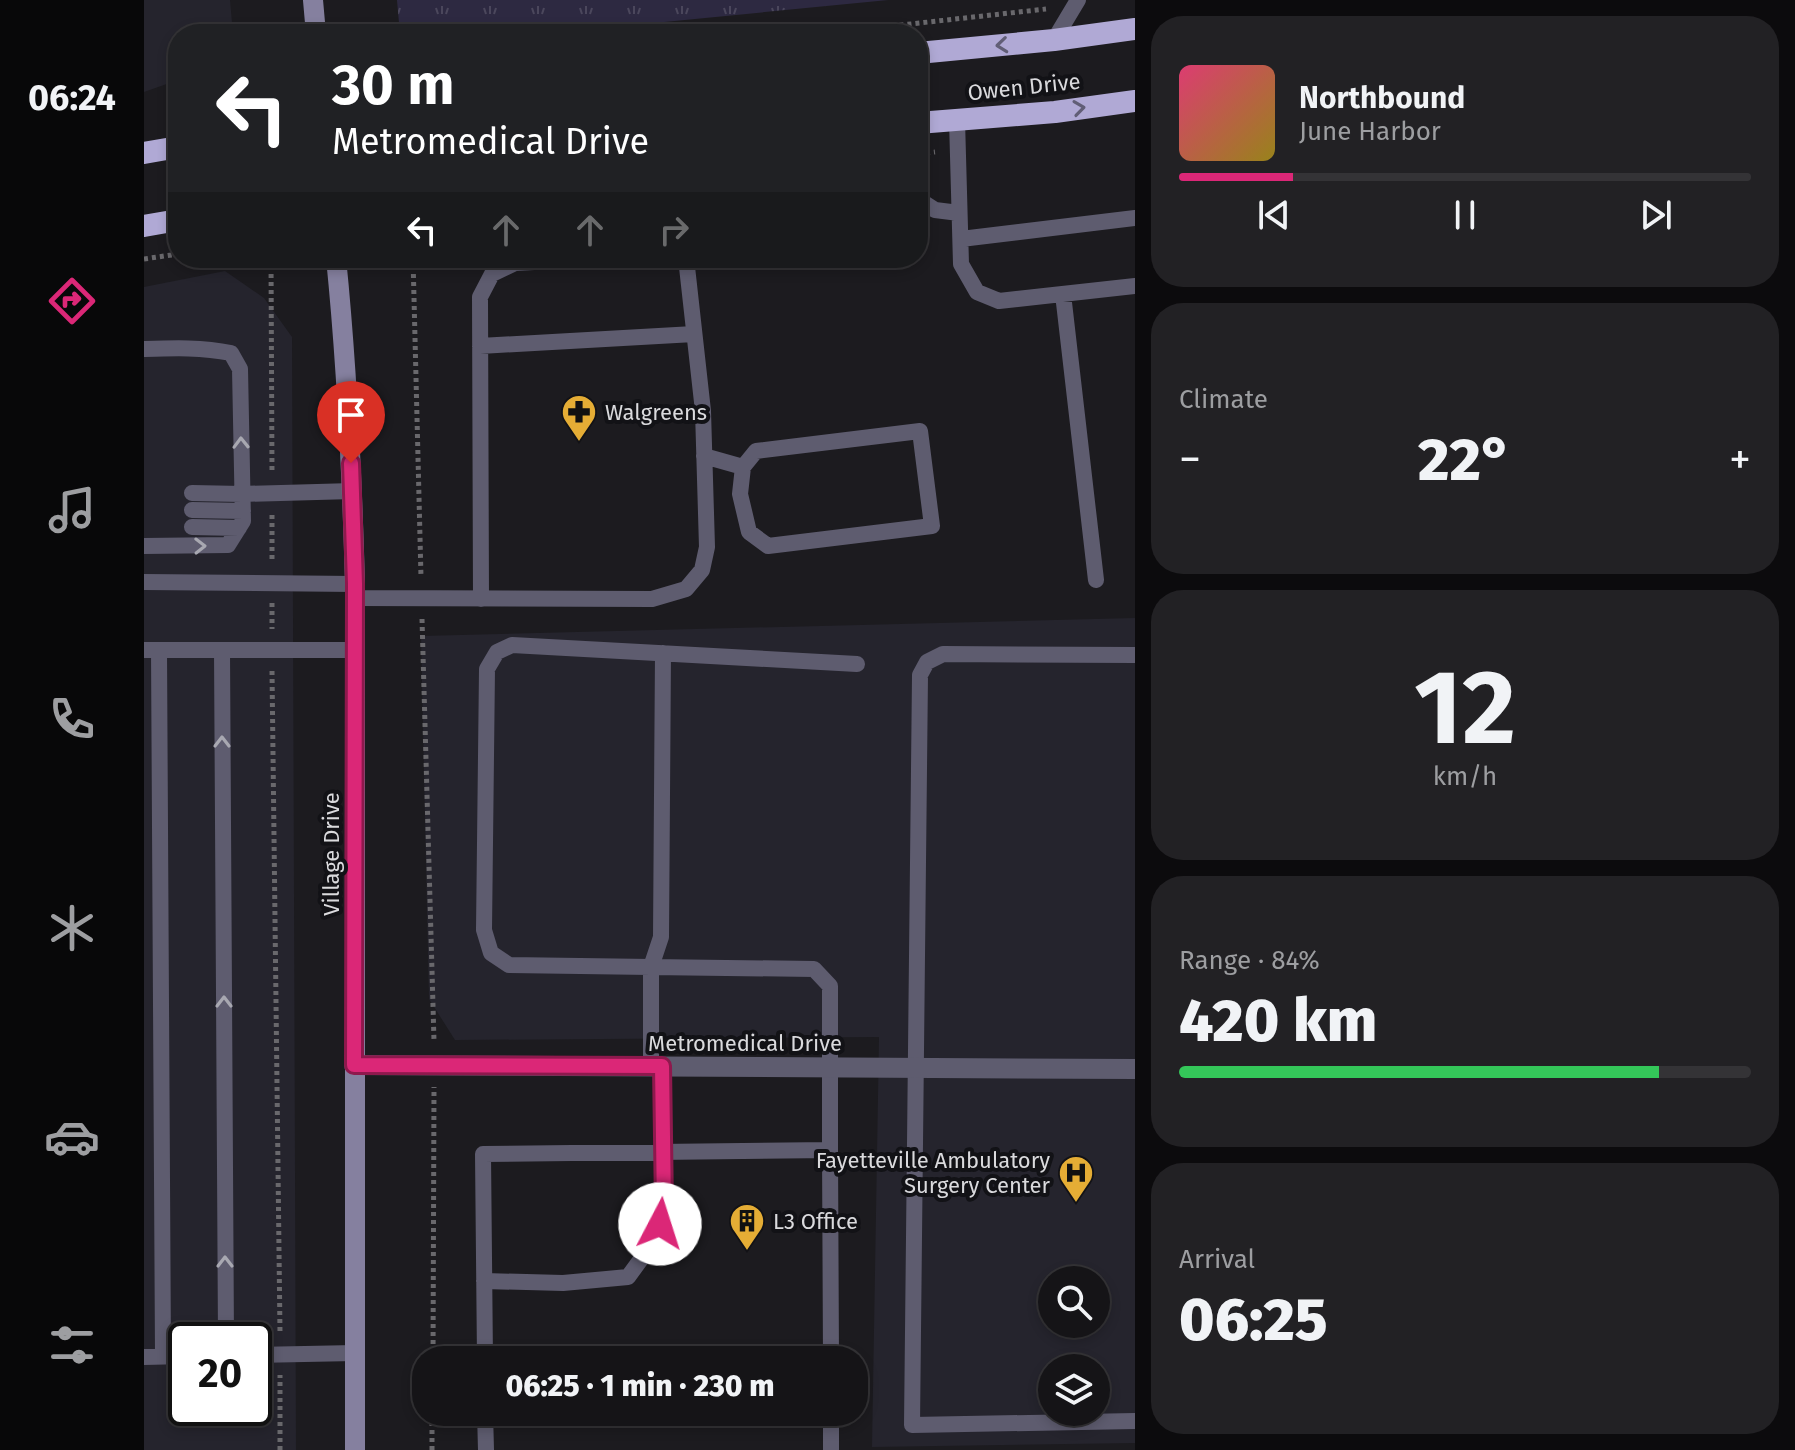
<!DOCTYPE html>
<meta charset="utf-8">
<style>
body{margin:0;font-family:"Fira Sans",sans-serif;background:#222124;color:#f1f3f6;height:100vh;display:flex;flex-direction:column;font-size:30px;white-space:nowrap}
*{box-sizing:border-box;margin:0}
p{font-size:26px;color:#9d9ea1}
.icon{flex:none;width:44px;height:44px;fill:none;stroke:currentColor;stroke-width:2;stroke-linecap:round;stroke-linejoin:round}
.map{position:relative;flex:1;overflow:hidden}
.panel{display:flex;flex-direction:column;gap:16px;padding:16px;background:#0c0b0d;width:660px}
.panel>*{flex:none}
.top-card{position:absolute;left:24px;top:24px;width:760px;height:244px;border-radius:32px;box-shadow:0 4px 12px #0003,0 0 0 2px #343336;background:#202124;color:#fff;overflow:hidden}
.tools{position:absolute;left:894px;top:1266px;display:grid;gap:16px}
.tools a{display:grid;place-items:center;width:72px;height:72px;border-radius:50%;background:#151417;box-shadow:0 4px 12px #0003,0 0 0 2px #343336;font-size:40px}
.speed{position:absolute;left:24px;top:1322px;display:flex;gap:16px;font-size:40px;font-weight:700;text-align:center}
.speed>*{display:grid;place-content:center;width:104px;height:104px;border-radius:50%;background:#151417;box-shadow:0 4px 12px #0003,0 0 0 2px #343336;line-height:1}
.speed .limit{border:4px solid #111;border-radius:12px;background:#fff;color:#111}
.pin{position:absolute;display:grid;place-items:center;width:68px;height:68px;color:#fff;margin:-82px -34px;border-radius:50% 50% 50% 0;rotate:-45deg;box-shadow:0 0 8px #0007}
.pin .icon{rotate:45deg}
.me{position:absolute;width:88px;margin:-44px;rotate:5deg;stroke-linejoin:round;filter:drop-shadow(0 0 6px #0008)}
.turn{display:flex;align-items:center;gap:28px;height:168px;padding:0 32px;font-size:36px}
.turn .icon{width:104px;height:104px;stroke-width:2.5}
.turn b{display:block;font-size:56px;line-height:68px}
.lanes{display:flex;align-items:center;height:76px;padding:0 32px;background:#0003;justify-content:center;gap:40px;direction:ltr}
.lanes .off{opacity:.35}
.big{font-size:60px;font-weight:800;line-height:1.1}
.panel .card{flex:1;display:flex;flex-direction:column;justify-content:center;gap:12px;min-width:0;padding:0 28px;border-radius:32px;background:#222124}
.panel .dial{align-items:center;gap:0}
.dial b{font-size:104px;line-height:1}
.song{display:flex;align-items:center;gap:24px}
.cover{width:96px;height:96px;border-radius:12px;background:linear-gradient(135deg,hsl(340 70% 55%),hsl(50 70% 35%))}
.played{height:8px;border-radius:4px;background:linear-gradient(90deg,#db2777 20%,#343336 20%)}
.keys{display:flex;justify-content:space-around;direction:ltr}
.heat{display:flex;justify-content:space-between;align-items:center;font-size:44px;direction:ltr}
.charge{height:12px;border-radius:6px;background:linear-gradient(90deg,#34c759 84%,#343336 0)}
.trip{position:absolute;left:268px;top:1346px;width:456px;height:80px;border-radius:32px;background:#151417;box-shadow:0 4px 12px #0003,0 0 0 2px #343336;font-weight:800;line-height:80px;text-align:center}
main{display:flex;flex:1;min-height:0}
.tabs{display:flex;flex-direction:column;width:144px;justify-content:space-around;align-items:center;background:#080809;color:#9d9ea1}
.tabs .icon{width:56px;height:56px}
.tabs .active{color:#db2777}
.tabs b{font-size:36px;color:#f1f3f6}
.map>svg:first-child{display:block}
</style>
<main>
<nav class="tabs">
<b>06:24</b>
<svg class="icon active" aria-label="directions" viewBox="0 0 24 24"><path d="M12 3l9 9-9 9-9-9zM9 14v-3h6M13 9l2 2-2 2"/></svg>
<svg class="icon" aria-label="music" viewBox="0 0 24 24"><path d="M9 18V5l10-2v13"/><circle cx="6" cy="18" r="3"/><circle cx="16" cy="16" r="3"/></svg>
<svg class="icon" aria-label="phone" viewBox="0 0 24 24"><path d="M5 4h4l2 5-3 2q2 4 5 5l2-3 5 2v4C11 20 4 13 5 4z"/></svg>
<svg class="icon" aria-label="climate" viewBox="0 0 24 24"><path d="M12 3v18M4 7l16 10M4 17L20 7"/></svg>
<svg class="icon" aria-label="car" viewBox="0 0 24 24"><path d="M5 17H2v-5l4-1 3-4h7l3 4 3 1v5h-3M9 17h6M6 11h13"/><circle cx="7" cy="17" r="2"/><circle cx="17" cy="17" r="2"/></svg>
<svg class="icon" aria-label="filters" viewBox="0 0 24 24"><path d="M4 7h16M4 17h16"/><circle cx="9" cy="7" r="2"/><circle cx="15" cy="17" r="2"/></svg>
</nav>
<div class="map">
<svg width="991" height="1450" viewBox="0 0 991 1450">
<defs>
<pattern id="grass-tufts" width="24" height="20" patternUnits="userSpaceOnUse" patternTransform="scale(2)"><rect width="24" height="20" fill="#2d2941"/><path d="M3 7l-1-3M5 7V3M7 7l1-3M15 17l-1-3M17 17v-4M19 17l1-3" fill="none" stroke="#4b475c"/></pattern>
</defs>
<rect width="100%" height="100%" fill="#1c1b1f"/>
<path fill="#25242d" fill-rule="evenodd" d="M0 0H86L89 34H34V80L0 92Z
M81 271 120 298 148 337 152 1450H0V287ZM42 1340H110V1408H42Z
M991 618V1443L728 1447 735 1037 311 1040 285 999 277 636ZM908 1280H952V1324H908ZM908 1368H952V1412H908Z"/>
<path fill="url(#grass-tufts)" d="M253 0H744L397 34H256Z"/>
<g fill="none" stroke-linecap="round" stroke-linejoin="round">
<path stroke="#69686c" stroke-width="5" stroke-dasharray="4 4" stroke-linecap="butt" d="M676 34 902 9
M774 154 791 152
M127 258 128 473
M269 258 277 577
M0 259 34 254
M128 515V561
M128 603V629
M278 619 290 1041
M128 671 136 1333
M289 1360 290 1087
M136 1450V1375
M288 1450V1412"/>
<path stroke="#5e5c6f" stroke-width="16" d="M910 40 934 0
M813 120 817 264 833 292 855 301 991 286
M774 199 791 210 815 213
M817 239 991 218
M919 294 952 580
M336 346 550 334
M0 349C30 348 58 347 87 353L96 369 99 521 84 545 0 546
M776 431 788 526 624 546 605 532 596 494 599 467 612 451Z
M560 456 599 467
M48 493 98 494 209 491
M48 510 99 511
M48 527 95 528
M0 582 211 584
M211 598 508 599 542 589 558 570 563 547 559 411 542 258
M337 599 336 297 348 274 371 263 466 258
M0 650H211
M15 650 19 1356
M78 650 82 1340
M519 653 517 937 507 967 670 969 686 986V1150
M991 655 799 654 783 662 776 675 768 1425 991 1421
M507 1066V967L365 965 347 953 340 930 343 669 353 652 368 645 713 664
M340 1281 419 1283 484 1277 511 1240 520 1207 518 1066
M110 1355 211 1353
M0 1357 42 1356
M341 1360 339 1154 686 1150 687 1360
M341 1412 342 1450
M687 1412V1450"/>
<path stroke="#5e5c6f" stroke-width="20" d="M210 1065 991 1069"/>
<path stroke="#85809f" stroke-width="20" d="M169 0 172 34
M192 258C203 366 208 475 211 584V1450"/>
<path stroke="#b0a9d5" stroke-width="22" d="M774 53 910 40 991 29
M774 123 911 112 991 101
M0 153 34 147
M0 226 34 220"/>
</g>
<defs><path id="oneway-chevron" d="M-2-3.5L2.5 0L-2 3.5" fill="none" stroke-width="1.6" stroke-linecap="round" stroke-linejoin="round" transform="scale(2)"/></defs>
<g stroke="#615e76">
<use href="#oneway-chevron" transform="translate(858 45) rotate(174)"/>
<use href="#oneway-chevron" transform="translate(935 108) rotate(-8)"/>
</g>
<g stroke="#a8a8b1">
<use href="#oneway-chevron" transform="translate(97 443) rotate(-91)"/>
<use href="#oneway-chevron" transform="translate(56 546) rotate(-1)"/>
<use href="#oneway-chevron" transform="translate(78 742) rotate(-90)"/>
<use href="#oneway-chevron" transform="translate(80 1002) rotate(-90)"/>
<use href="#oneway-chevron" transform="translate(81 1262) rotate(-90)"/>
</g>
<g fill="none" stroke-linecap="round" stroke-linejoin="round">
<defs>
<path id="route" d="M207 463 211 584 210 1065 518 1066 520 1207 516 1224"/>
</defs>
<use href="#route" stroke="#8e194d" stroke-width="20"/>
<use href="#route" stroke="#db2777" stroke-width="14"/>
</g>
<defs>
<symbol id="pharmacy-pin" viewBox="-11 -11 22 30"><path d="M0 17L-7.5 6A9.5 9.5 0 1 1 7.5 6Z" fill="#e5ad35" stroke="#121216"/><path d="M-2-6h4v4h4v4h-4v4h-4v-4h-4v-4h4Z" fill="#111"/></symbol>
<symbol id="hospital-pin" viewBox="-11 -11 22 30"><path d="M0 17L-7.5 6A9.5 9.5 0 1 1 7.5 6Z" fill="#e5ad35" stroke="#121216"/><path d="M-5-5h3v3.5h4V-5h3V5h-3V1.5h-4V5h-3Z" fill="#111"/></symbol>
<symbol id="building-pin" viewBox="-11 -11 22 30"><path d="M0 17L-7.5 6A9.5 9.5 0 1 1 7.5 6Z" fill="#e5ad35" stroke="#121216"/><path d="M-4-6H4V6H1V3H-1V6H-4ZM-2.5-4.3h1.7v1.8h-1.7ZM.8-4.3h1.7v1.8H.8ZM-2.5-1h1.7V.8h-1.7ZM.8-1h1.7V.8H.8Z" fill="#111"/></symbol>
</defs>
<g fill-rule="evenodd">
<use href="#pharmacy-pin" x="415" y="392" width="40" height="54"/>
<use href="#hospital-pin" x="912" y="1153" width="40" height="54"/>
<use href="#building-pin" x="583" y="1201" width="40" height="54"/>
</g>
<g text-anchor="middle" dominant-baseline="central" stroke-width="8" stroke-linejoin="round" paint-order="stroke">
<g font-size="22" fill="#dadadd" stroke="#121216">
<text transform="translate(880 87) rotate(-6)">Owen Drive</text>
<text transform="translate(187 854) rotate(-90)">Village Drive</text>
<text x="601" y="1043">Metromedical Drive</text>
</g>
<g font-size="22" fill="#dadadd" stroke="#121216" text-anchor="start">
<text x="461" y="412">Walgreens</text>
<text x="906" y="1160" text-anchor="end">Fayetteville Ambulatory<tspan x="906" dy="25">Surgery Center</tspan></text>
<text x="629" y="1221">L3 Office</text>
</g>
</g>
</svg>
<div class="tools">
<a><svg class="icon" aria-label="search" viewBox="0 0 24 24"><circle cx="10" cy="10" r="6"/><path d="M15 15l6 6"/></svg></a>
<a><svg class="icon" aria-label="layers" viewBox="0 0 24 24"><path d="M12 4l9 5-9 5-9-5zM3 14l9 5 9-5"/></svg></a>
</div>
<div class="speed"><div class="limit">20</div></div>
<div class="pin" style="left:207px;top:463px;background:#d93025"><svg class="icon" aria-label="arrive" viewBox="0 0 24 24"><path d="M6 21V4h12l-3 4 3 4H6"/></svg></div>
<svg class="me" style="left:516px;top:1224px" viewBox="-20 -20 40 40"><circle r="19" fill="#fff"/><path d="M0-13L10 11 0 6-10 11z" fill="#db2777"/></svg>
<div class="trip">06:25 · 1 min · 230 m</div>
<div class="top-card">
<div class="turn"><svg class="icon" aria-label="left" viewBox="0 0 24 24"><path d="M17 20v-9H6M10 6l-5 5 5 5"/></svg><div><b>30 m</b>Metromedical Drive</div></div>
<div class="lanes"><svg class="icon" aria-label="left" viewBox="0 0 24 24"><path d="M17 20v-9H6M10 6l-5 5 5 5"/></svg><svg class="icon off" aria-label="ahead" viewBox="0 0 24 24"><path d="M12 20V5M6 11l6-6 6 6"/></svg><svg class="icon off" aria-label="ahead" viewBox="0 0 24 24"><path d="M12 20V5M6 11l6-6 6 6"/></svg><svg class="icon off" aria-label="right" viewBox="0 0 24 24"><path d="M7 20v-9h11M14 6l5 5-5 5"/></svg></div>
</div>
</div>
<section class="panel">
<div class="card">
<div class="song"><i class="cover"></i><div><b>Northbound</b><p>June Harbor</p></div></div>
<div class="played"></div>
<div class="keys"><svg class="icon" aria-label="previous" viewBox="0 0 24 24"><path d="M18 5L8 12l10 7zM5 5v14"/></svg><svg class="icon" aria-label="pause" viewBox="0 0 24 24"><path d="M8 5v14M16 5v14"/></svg><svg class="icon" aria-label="next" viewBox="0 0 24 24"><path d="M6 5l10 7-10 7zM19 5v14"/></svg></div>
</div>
<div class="card"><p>Climate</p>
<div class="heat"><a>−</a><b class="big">22°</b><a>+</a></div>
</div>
<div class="card dial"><b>12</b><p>km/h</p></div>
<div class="card"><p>Range · 84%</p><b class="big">420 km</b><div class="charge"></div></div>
<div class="card"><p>Arrival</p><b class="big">06:25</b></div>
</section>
</main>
